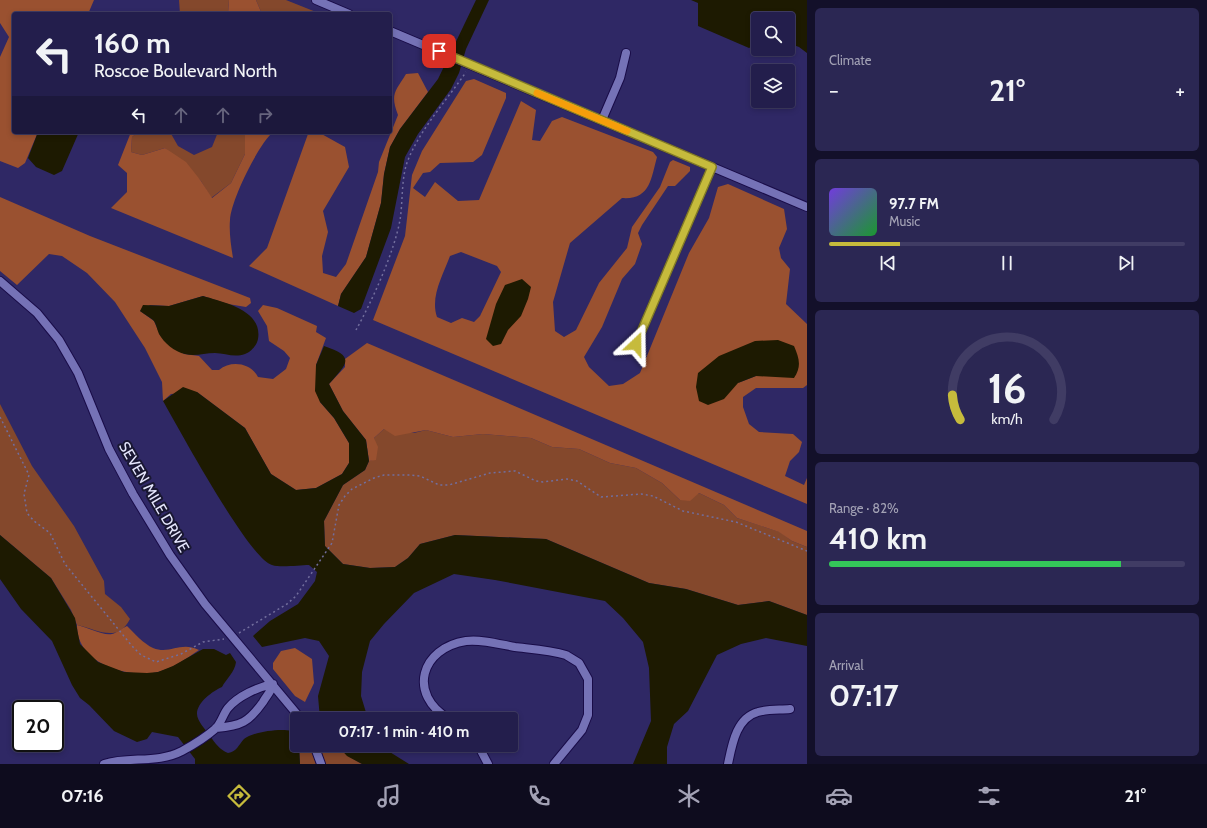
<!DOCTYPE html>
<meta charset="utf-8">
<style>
body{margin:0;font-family:Cabin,sans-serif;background:#2b2753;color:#f1f3f6;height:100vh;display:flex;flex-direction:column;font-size:15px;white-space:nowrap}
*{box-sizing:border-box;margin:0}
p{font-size:13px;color:#a3a2b5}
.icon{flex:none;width:22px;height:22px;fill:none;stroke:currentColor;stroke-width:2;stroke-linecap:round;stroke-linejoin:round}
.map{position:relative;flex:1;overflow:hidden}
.drawer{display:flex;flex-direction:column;gap:8px;padding:8px;background:#13102a;width:400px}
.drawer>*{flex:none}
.top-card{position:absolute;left:12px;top:12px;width:380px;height:122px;border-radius:4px;box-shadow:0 2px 6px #0003,0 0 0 1px #403c64;background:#231e4c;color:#f1f3f6;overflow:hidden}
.fabs{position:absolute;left:751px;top:12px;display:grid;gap:8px}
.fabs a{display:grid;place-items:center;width:44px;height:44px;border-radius:4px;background:#231e4c;box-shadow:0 2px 6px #0003,0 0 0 1px #403c64;font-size:20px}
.speed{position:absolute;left:12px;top:700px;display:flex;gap:8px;font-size:20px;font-weight:700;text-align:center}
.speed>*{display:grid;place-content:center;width:52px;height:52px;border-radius:50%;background:#231e4c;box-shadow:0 2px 6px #0003,0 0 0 1px #403c64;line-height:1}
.speed .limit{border:2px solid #111;border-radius:6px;background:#fff;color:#111}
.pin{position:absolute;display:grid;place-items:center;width:34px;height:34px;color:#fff;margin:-17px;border-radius:8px;box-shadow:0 2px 6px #0006}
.me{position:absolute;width:44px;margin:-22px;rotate:23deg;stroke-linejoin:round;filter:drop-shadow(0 0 3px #0008)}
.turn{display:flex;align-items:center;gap:14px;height:84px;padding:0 16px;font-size:18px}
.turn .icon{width:52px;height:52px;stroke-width:2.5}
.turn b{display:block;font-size:28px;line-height:34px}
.lanes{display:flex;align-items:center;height:38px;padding:0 16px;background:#0003;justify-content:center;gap:20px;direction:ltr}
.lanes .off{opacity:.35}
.big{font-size:30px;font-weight:700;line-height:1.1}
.drawer .tile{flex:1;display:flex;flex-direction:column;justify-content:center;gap:6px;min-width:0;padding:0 14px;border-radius:6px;background:#2b2753}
.drawer .dial{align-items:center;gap:0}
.dial svg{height:104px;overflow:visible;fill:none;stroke:#403c64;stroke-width:7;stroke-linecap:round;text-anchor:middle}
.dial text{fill:#f1f3f6;stroke:none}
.song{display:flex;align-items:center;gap:12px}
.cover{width:48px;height:48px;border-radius:6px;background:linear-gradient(135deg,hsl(260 70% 55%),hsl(130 70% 35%))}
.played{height:4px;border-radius:2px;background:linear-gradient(90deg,#c6bb3c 20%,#403c64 20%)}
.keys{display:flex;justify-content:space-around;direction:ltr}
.heat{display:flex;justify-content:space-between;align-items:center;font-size:22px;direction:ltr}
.charge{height:6px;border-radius:3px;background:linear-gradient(90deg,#34c759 82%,#403c64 0)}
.trip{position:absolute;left:290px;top:712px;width:228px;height:40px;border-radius:4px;background:#231e4c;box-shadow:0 2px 6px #0003,0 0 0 1px #403c64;font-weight:700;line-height:40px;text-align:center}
.tabs{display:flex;height:64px;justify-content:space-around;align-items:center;background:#0e0c1e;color:#a3a2b5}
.tabs .icon{width:28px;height:28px}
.tabs .on{color:#c6bb3c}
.tabs b{font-size:18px;color:#f1f3f6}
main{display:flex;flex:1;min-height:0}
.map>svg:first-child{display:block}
</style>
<main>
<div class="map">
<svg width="807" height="764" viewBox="0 0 807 764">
<rect width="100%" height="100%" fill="#2f2865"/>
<path fill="#84482c" d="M179 0H229L228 14H180Z
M256 0H286L321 14H262Z
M138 132H170L178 146 194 155 212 147 218 132H245V154L231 183 211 198 201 181 165 148 142 155 131 152 132 137Z
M0 404 32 466 74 526 104 581 105 594 121 607 130 619C117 644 97 629 77 625L71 610 51 578 0 535Z
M384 429 414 433 426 430 453 437 483 434 531 438 552 447 579 449 610 463 636 468 662 483 680 500 699 493 724 505 737 518 780 532 792 541 807 547V615L769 601 738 605 686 589 649 583 546 539 455 535 420 544 408 558 395 567 370 568 343 564 325 546 324 521 343 485 365 470 369 461 376 459 374 438Z
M299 745H337L348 756 362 764H300Z"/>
<path fill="#9a5130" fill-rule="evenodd" d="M0 0H94L88 14H14V132H38L25 163 18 168 0 161V57L9 37 0 23Z
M229 0H256L262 14H228Z
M418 73 428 92 400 129 390 147 384 174 381 203 366 257 341 294 338 306 249 266 267 248 308 134 318 132 345 147 349 167 323 211 328 232 322 256 323 273 336 277 346 264 378 172 379 162 398 115C390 94 395 92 406 74Z
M474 79 506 93V98L482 155 473 162 440 163 430 172 423 173 413 188 425 197 435 182 458 201 479 200 521 101 536 110 532 140 540 141 552 121 562 117 653 152 657 157C651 179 650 200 622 198L570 243 553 302 555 331 564 337 576 330 599 283 627 248 632 227 660 187 670 162 673 160 690 167V171L675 186H668L642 225 638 233 642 244 635 264 622 279 602 327 584 357 589 367 609 386 623 384 640 373 689 253 709 218 718 187 728 184 784 209 787 229 779 248 781 258 790 269 786 304 807 324V385L803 388H756L743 397V407L749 424 759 432 793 434 802 442 799 452 790 461 785 476 804 485 807 478V504L373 320 405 236 412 175 422 151 466 81ZM461 252 497 266 501 272 480 316 474 322 462 318 451 323 437 317C430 297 443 275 450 256ZM794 346 773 376H756L738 383Z
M131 132H138L132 137 131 152 142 155 165 148 186 162 201 181 212 198 231 183 245 154V132H273C258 145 231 200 230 220 229 232 231 246 233 258L111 208 127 192V173L118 165Z
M0 197 90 236 250 298 251 303 246 307 228 304 203 296 169 306 150 305 140 311 154 321 160 335 184 354 199 356 212 370H219C231 360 251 363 258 377L273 379 286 369 290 358 284 351 269 341 267 326 258 311 263 305 277 308 317 326 316 332 326 338 316 365 320 402 334 418 349 443V463L342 474 316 488 296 490 271 474 245 428 197 392 171 394 163 401 162 382 145 348 115 302 87 273 62 256 49 254 17 285 0 271Z
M367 343 807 531V547L792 541 779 532 737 518 724 505 699 493 690 501 680 500 662 483 636 468 610 463 579 449 552 447 531 438 483 434 453 437 426 430 395 436 384 429 374 438 378 447 376 460 369 461 366 440 343 411 329 384 345 367V359Z
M77 625C87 627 103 636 112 634 117 633 122 628 127 626 134 633 144 644 153 648 170 655 180 641 199 650 186 659 173 668 158 672 126 679 76 663 77 625Z
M295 648 312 659 314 683 305 702 295 696 273 669V663L281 651Z"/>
<path fill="#1d1a01" d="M476 0H489L466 49 459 73 451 89 418 134 405 157 391 228 361 309 354 313 338 306 341 294 366 257 381 203 384 174 390 147 400 129 438 79Z
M691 0H807V53L799 47 788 43V19H758C758 30 761 44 749 48L698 26V3Z
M38 132H79L62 171 54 175 36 167 28 158Z
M522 279 531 287 528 299 521 316 508 330 501 344 493 346 486 339 496 304 505 285Z
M203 296C223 302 263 310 258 339 257 345 251 352 245 354 234 358 225 353 215 353 204 353 195 357 185 354 175 352 164 343 159 334 157 329 156 323 153 320 149 317 144 314 140 311L143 305 169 306Z
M778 340 794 346C799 358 802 366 794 378L756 376 738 383 724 399 708 405 699 401 696 387 698 373 719 356 755 341Z
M324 346C358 357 345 365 329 384L343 411 366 440 369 461 365 470 343 485 324 521 325 546 343 564 370 568 395 567 408 558 420 544 455 535 546 539 649 583 686 589 738 605 769 601 807 615V646L766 638 741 644 717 655 688 711 674 724 667 747V764H633L651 721 649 668 643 642 623 618 605 601 495 580 454 574 414 593 384 624 370 641 362 672 361 696 368 719H320L318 696 329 656 319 641 305 638 262 647 253 636 270 621 298 604 315 581 317 572 309 565C299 565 281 568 272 565 249 559 178 427 163 401L183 387 197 392 245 428 271 474 296 490 316 488 342 474 349 463V443L334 418 320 402 315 391 316 365Z
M0 535 51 578 75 618 80 644 98 662 124 672 147 673 158 672 173 666 203 649H214L226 655 230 653 236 662C235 672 226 679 222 687 213 691 197 702 197 714 197 721 206 730 210 736 215 743 220 750 228 753 237 752 239 744 244 739 252 732 281 728 291 731L297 738V745H299L300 764H195V759L178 737 152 732 147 739 137 742 114 731 89 705 80 698 72 685 52 641 21 609 0 579Z
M337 745H381L385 749 409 764H362L347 756Z"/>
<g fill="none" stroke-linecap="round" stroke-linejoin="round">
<defs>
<path id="minor" d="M316 0 349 14
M390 31 807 207
M602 120 620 78 626 53
M0 281 37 313 59 340 78 373 109 449 133 494 170 555 205 604 301 719
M636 344 712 167
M449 719C407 694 421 648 466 641 481 639 499 644 515 647 532 649 550 650 566 655L579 663 588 679V715L582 730 554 764
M314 745 321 764
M478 745 488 764
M104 764C130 756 157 764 182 751 193 745 206 737 215 729 221 724 223 714 228 708 238 696 258 687 273 684 271 692 267 695 263 702 249 722 241 726 216 728
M728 764C732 745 736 718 758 712 768 709 780 710 790 709"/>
</defs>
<use href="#minor" stroke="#190c48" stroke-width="10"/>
<path stroke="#726e9d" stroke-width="1.5" stroke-dasharray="2 3" stroke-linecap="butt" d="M356 330C372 301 394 253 400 220 403 202 401 177 408 160 421 128 447 100 466 72
M0 417 29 475 24 494 27 513 34 521 50 533 65 564 132 646 141 655 156 662 181 654 203 642 224 639
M239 633 287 604 296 596 332 543 339 505 345 496 352 489 374 478 384 475H410L420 476 439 485H449L490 473 515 471 536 481 543 482 567 479 577 481 601 497 641 494 653 496 683 511 736 522 807 551"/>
<use href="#minor" stroke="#7572b6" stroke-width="8"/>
</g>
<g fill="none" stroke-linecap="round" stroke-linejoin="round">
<defs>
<path id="route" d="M439 51 712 167 636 344"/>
</defs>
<use href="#route" stroke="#817a27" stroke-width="10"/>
<use href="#route" stroke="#c6bb3c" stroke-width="7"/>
<path stroke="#f59e0b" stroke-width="7" d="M537 93 627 131"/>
</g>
<g text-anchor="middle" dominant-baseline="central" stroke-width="4" stroke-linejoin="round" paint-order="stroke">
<g font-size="15" fill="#e6e7fe" stroke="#191732">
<text transform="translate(154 497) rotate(60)">SEVEN MILE DRIVE</text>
</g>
</g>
</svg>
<div class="fabs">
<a><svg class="icon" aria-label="search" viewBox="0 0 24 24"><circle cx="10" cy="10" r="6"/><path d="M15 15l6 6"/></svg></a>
<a><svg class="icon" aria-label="layers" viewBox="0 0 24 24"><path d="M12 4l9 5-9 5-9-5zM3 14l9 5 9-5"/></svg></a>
</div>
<div class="speed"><div class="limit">20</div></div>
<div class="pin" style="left:439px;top:51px;background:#d93025"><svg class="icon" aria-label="arrive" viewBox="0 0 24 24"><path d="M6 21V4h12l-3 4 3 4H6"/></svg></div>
<svg class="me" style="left:636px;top:344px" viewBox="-20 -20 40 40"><path d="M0-17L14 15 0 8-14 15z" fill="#c6bb3c" stroke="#fff" stroke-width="4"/></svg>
<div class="trip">07:17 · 1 min · 410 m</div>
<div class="top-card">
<div class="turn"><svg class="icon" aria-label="left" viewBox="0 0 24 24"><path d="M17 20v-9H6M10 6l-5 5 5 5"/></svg><div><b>160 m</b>Roscoe Boulevard North</div></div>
<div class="lanes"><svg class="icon" aria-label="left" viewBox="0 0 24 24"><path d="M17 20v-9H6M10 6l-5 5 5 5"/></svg><svg class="icon off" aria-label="ahead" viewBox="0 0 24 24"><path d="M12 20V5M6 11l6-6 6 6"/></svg><svg class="icon off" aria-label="ahead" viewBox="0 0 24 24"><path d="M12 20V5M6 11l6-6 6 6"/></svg><svg class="icon off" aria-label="right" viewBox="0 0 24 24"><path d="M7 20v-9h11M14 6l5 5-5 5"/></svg></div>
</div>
</div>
<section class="drawer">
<div class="tile"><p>Climate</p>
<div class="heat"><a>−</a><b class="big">21°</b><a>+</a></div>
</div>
<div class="tile">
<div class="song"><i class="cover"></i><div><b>97.7 FM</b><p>Music</p></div></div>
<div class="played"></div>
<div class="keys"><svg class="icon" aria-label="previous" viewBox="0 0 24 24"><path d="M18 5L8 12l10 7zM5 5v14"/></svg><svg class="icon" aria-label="pause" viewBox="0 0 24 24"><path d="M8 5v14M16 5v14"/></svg><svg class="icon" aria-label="next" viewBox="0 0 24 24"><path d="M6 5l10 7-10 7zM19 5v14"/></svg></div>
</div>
<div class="tile dial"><svg viewBox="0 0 100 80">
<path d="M14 69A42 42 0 1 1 86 69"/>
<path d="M14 69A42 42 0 0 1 8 50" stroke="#c6bb3c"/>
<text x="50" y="56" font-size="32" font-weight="700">16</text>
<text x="50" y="72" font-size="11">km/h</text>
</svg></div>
<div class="tile"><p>Range · 82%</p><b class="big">410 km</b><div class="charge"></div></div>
<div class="tile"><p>Arrival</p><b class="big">07:17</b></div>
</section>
</main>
<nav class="tabs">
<b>07:16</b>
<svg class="icon on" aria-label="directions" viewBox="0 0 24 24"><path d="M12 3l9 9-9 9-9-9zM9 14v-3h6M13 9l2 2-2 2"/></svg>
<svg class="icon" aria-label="music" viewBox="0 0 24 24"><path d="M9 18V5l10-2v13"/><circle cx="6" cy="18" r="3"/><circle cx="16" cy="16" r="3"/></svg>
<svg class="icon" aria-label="phone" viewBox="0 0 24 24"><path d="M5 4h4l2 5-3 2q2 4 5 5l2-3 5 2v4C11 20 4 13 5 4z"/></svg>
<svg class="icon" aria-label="climate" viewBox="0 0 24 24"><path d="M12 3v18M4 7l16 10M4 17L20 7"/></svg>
<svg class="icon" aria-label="car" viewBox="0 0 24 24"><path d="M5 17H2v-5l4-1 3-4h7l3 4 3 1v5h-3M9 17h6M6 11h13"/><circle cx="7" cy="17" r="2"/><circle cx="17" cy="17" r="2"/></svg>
<svg class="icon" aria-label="filters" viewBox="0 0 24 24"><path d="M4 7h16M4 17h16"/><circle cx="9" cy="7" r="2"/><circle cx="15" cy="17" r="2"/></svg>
<b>21°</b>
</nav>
